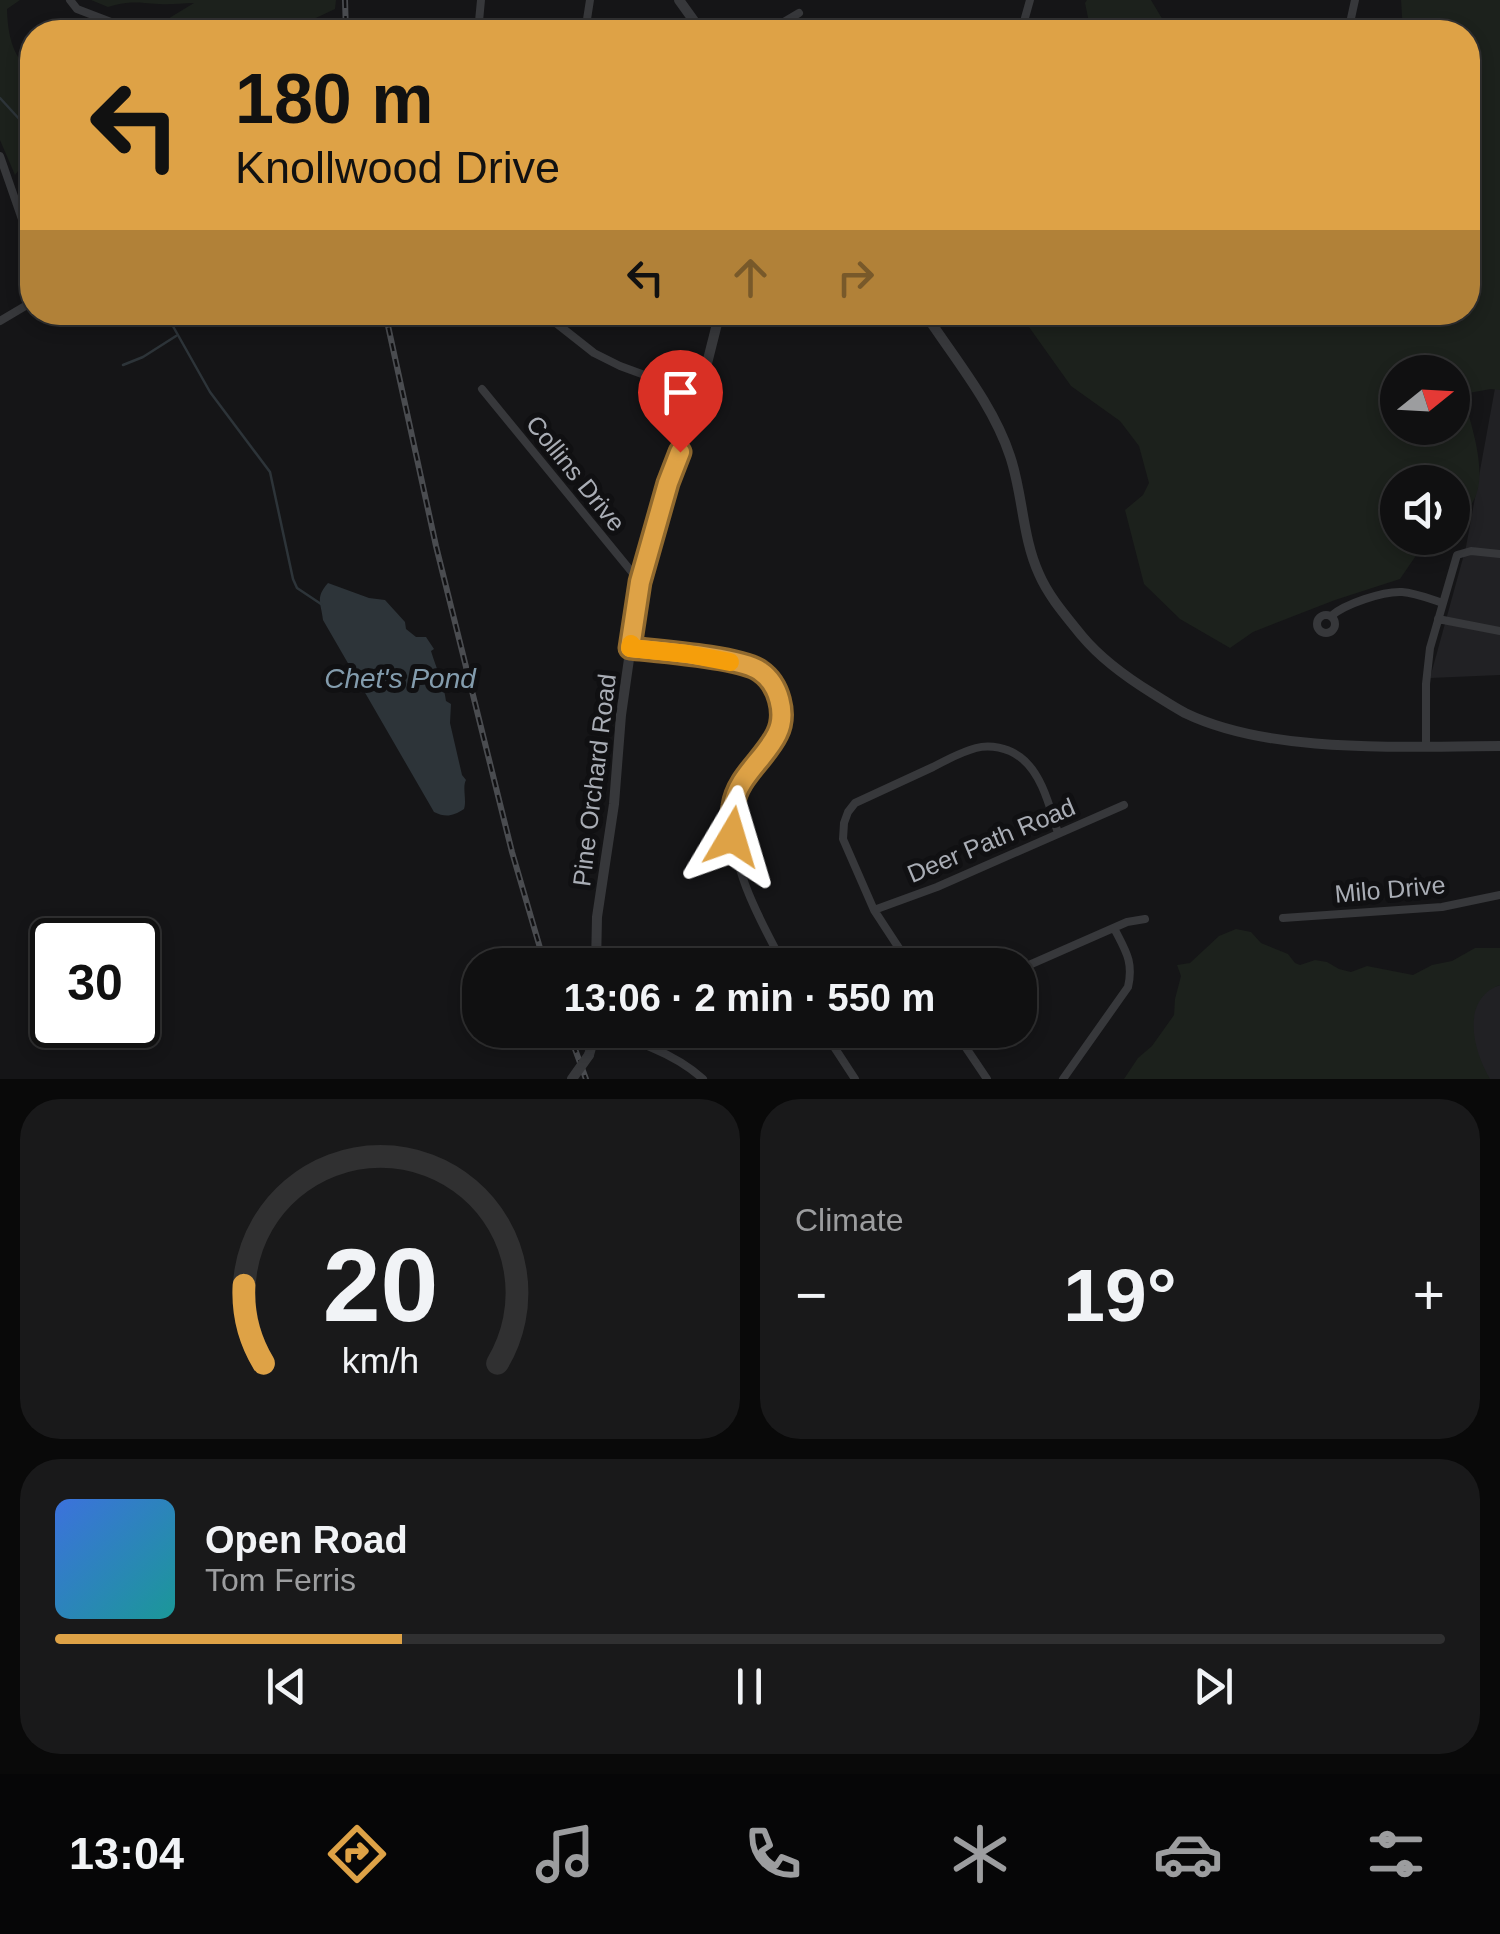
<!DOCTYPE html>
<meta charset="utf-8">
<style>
body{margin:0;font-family:Helvetica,sans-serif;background:#19191a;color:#f1f3f6;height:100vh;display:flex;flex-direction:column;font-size:38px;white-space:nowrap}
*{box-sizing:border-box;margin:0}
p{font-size:32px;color:#9c9d9f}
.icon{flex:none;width:55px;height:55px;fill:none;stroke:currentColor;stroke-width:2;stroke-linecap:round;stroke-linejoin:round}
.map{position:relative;height:1079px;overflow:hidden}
.sheet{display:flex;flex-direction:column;gap:20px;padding:20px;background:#090909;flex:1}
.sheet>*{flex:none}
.hud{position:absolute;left:20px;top:20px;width:1460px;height:305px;border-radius:40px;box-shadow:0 5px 15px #0003,0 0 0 2px #303031;background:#dea246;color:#111;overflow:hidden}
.needle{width:65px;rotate:72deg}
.fabs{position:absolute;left:1380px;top:355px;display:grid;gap:20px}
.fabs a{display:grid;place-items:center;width:90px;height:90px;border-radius:50%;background:#101011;box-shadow:0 5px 15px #0003,0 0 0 2px #303031;font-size:50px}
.speed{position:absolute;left:30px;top:918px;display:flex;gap:20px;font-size:50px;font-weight:700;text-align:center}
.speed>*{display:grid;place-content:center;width:130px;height:130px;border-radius:50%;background:#101011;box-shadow:0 5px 15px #0003,0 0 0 2px #303031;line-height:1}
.speed .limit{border:5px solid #111;border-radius:15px;background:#fff;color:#111}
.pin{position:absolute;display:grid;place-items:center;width:85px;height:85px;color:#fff;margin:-102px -42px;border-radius:50% 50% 50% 0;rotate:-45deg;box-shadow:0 0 10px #0007}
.pin .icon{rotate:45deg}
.me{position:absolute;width:110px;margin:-55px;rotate:7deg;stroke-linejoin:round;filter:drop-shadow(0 0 8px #0008)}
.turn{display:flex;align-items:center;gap:35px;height:210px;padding:0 50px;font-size:45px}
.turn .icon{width:130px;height:130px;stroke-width:2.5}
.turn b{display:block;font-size:70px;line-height:85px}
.lanes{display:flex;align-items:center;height:95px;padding:0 50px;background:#0003;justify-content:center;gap:50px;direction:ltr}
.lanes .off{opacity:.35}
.big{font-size:75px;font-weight:700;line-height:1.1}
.sheet .widget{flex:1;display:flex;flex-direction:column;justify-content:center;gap:15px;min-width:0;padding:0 35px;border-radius:40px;background:#19191a}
.sheet .dial{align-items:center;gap:0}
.dial svg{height:260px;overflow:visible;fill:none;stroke:#303031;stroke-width:7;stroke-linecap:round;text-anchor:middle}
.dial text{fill:#f1f3f6;stroke:none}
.song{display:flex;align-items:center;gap:30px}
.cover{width:120px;height:120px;border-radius:15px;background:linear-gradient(135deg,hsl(220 70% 55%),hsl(180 70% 35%))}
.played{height:10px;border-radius:5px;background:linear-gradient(90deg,#dea246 25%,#303031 25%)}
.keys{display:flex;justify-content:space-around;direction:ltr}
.heat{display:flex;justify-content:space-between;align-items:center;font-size:55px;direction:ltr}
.sheet .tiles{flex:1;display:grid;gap:20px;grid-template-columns:1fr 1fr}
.widget:last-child{grid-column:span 2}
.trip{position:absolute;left:462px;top:948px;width:575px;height:100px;border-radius:40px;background:#101011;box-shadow:0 5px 15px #0003,0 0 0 2px #303031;font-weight:700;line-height:100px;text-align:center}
.tabs{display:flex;height:160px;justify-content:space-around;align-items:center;background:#060607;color:#9c9d9f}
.tabs .icon{width:70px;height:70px}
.tabs .selected{color:#dea246}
.tabs b{font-size:45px;color:#f1f3f6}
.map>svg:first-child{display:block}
</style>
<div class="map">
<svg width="1500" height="1079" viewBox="0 0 1500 1079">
<rect width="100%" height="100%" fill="#151517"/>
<path fill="#212124" d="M1500 361V675L1430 678 1466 547Z
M1500 985V1079H1471L1443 1004Z"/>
<path fill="#1c211c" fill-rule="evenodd" d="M0 0H20L7 9C8 36 12 55 32 74V159L24 163 15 175 0 140Z
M91 0H336L335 9 286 32H152L148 31 194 3C182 3 170 5 159 4 136 3 132 0 108 7Z
M1087 0H1151L1170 32H1091L1085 3Z
M1401 0H1500V390L1491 389 1463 394C1472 431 1500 499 1453 519L1452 482H1398V538H1428L1400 579 1335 600 1253 632 1230 648 1180 619 1144 584 1125 510 1143 495 1149 483 1139 446 1120 421 1071 386 1024 320 1021 313 1468 312V32H1403ZM1398 372H1452V428H1398Z
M1236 929 1251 932 1261 943 1288 954 1295 963 1300 965 1315 960 1327 962 1339 969 1351 972 1367 966 1413 975 1432 965 1452 961 1475 948H1500V985C1460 999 1473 1051 1490 1079H1124L1138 1058 1152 1046 1174 1015 1175 999 1181 976 1177 965 1190 963 1219 936Z"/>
<path fill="#2d3439" d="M328 583 369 598 385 600 405 622 406 629 416 637H426L434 649 431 651C436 668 444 684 446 701L451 704 450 723 462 775 466 780C462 787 467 800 464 809 453 816 446 818 434 812L323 620C321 602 315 598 328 583Z"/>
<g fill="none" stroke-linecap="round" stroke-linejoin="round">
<path stroke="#2d3439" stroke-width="2.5" d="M0 98 32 133
M165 312 210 392 270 472 293 579 297 588 321 604
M123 365 143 357 176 336"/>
<path stroke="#37383b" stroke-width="8" d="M70 0 77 9 137 32
M478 32 481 0
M585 32 590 0
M767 32 799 13
M1021 32 1030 0
M1348 32 1355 0
M0 156 32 248
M542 312 594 353 620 366 699 395
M0 321 32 302
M482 389 640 582
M1317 624a9 9 0 1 1 18 0a9 9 0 1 1-18 0Z
M1331 616C1345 604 1383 591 1402 592 1416 593 1430 599 1443 603
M1438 619 1500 631
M630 648C661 651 691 655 721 661 733 663 747 664 758 670 771 677 779 693 781 707 782 718 781 727 775 737 762 760 736 780 733 808 727 861 759 919 784 965
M1426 746V684L1430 648 1457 555 1471 551 1500 554
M874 910 937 887 1124 805
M1283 918 1442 907 1500 895
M910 965 874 910 843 839 844 823 848 812 855 803C881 791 907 779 933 767 946 760 961 752 976 748 990 744 1008 748 1020 757 1042 773 1050 808 1058 833
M1020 969 1127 922 1145 919
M598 1030C636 1041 673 1052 703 1079
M823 1030 855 1079
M954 1030 987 1079
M1063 1079 1128 987C1134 961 1125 950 1114 928"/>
<path stroke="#37383b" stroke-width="10" d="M679 0 702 32
M924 312C954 358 993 404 1010 456 1023 494 1022 537 1039 574 1049 597 1066 616 1082 636 1102 660 1126 677 1152 693 1163 700 1174 707 1185 713 1272 755 1405 746 1500 746
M596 965 597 917 614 804 621 715 640 582 668 483 699 395 720 312
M589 1055 596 1030"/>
<defs>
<path id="rail" d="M345 0 346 32
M385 312 436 546 512 852 545 965
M568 1030 586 1079"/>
</defs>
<use href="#rail" stroke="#4a4c50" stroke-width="6"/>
<use href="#rail" stroke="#101012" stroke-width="2.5" stroke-dasharray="8" stroke-linecap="butt"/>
<path stroke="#37383b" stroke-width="10" d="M572 1079 589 1055"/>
</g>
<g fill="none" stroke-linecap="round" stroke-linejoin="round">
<defs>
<path id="route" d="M680 452 668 483 640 582 630 648C657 651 741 657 760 671 779 684 787 714 777 734 765 759 737 777 733 806 731 816 733 827 732 837"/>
</defs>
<use href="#route" stroke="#90692e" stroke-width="25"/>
<use href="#route" stroke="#dea246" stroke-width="18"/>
<path stroke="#f59e0b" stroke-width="18" d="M631 644 630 648 688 654 730 662"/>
</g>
<g text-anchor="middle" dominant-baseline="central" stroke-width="10" stroke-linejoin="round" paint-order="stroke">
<g font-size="25" fill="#a9adb5" stroke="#101012">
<text transform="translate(576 473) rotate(51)">Collins Drive</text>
<text transform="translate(594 780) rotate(-83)">Pine Orchard Road</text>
<text transform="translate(991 840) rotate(-23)">Deer Path Road</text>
<text transform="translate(1390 889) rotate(-5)">Milo Drive</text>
</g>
<g font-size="28" font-style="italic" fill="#839cad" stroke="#101012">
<text x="400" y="678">Chet's Pond</text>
</g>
</g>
</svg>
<div class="fabs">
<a><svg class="needle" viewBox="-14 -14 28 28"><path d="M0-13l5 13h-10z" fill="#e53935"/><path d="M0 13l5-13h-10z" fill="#9c9d9f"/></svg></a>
<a><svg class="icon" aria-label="sound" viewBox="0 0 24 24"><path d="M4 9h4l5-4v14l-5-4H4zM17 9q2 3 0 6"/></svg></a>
</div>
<div class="speed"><div class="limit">30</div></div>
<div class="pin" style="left:680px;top:452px;background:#d93025"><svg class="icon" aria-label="arrive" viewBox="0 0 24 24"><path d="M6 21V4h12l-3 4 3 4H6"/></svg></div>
<svg class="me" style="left:732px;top:837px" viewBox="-20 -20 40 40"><path d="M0-17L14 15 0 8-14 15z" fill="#dea246" stroke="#fff" stroke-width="4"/></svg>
<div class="trip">13:06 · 2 min · 550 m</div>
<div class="hud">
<div class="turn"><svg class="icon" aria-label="left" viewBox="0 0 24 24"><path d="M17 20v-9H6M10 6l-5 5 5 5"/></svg><div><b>180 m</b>Knollwood Drive</div></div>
<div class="lanes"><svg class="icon" aria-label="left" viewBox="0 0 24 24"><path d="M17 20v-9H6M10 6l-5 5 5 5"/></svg><svg class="icon off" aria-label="ahead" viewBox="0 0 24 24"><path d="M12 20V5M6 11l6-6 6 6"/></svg><svg class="icon off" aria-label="right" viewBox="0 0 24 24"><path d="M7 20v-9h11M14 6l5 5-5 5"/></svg></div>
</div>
</div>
<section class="sheet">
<div class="tiles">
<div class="widget dial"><svg viewBox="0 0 100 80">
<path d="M14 69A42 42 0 1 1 86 69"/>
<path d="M14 69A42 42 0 0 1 8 45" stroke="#dea246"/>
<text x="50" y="56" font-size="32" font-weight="700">20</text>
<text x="50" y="72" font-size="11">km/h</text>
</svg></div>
<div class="widget"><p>Climate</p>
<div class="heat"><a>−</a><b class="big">19°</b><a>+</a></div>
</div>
<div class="widget">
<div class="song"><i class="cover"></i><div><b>Open Road</b><p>Tom Ferris</p></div></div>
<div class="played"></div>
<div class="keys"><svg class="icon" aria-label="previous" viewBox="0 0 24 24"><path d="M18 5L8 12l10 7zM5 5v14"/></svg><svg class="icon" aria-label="pause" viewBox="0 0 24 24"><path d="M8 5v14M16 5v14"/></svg><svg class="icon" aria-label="next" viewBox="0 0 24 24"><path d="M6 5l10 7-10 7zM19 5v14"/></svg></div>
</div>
</div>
</section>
<nav class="tabs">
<b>13:04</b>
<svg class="icon selected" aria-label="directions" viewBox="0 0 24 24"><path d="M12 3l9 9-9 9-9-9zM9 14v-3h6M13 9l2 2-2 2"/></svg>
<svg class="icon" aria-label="music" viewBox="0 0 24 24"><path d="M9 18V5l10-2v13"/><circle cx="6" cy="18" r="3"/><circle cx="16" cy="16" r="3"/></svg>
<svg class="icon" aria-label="phone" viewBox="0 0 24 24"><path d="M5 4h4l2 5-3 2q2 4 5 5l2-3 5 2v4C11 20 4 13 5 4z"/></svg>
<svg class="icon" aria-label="climate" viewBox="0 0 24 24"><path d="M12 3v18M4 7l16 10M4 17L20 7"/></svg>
<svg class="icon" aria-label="car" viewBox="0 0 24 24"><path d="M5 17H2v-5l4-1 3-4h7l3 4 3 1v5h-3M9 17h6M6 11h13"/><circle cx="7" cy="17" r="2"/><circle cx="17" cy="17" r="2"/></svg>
<svg class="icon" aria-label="filters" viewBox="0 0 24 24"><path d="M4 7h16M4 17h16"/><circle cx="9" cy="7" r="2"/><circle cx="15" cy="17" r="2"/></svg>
</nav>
